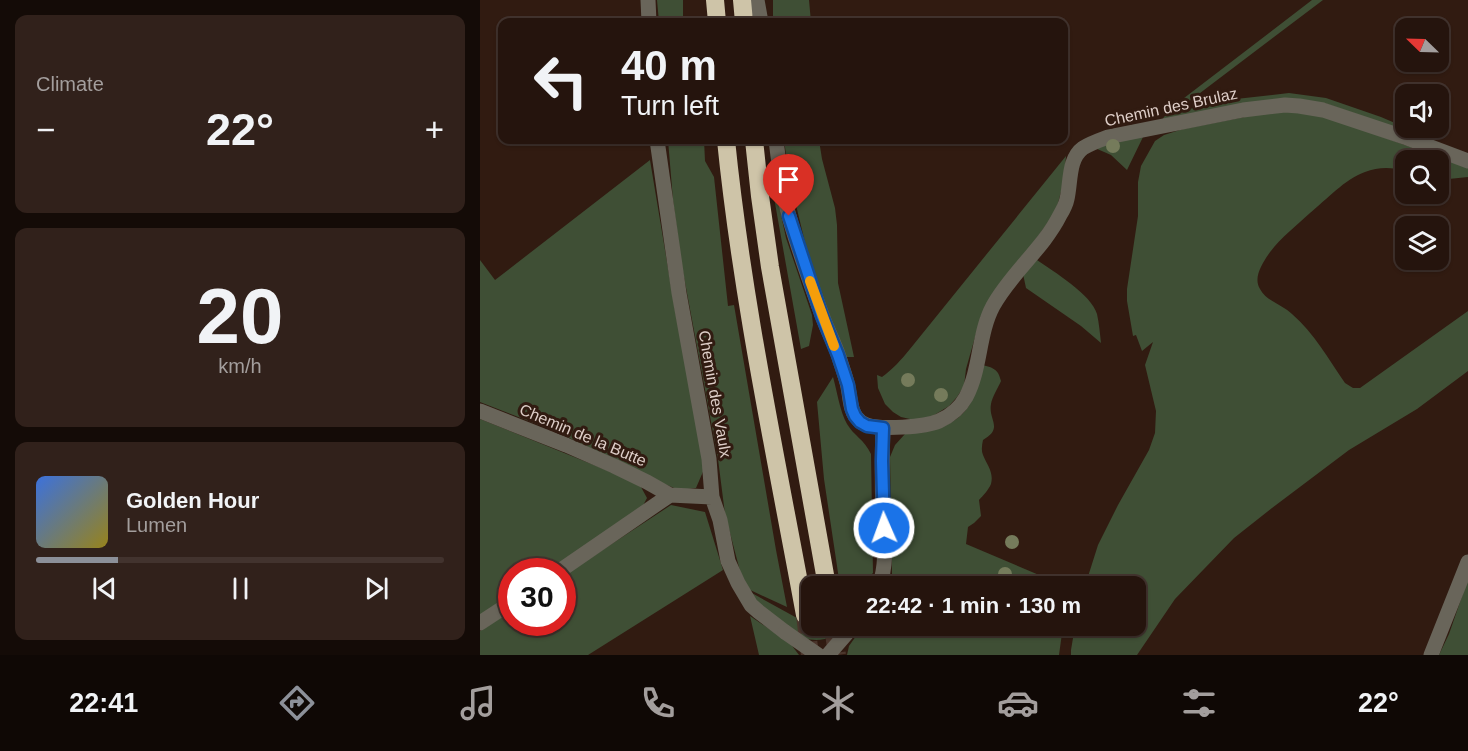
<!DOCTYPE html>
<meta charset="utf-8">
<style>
body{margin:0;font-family:Helvetica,sans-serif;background:#31211b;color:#f1f3f6;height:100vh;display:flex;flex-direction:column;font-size:22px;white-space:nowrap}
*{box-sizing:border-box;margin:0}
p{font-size:20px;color:#a39e9d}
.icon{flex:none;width:33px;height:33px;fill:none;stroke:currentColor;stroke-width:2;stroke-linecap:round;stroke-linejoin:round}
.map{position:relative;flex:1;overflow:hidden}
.drawer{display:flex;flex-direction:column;gap:15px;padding:15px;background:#140b07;width:480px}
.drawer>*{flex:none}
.hud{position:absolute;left:18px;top:18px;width:570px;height:126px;border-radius:12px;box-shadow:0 2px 4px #0004,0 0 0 2px #42332e;background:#25140d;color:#f1f3f6;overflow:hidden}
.needle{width:39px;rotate:293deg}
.fabs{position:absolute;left:915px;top:18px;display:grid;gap:12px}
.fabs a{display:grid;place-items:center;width:54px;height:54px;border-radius:12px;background:#25140d;box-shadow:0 2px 4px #0004,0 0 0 2px #42332e;font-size:30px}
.speed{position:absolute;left:18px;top:558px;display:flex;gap:12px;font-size:30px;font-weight:700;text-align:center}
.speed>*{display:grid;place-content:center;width:78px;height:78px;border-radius:50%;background:#25140d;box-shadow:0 2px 4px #0004,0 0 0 2px #42332e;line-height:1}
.speed .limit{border:9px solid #d22;background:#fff;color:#111}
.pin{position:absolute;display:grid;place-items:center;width:51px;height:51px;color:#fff;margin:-62px -26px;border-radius:50% 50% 50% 0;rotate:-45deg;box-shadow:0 0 6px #0007}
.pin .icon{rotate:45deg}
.me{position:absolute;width:66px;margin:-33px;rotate:358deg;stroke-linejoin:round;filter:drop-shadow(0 0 4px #0008)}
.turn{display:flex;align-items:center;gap:21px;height:126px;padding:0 24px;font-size:27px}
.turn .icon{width:78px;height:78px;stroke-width:2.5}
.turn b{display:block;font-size:42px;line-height:51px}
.big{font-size:45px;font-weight:700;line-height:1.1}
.drawer .widget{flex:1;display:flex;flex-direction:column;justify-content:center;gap:9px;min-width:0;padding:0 21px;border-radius:12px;background:#31211b}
.drawer .dial{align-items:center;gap:0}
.dial b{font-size:78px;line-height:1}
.song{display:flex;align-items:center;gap:18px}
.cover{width:72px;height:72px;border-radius:9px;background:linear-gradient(135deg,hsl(220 70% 55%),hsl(50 70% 35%))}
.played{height:6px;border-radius:3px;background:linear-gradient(90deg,#8c9099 20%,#42332e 20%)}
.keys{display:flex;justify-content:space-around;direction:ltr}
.heat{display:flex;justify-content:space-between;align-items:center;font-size:33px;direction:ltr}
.trip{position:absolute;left:321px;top:576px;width:345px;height:60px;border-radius:12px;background:#25140d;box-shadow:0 2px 4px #0004,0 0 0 2px #42332e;font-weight:700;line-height:60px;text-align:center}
.dock{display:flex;height:96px;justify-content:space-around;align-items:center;background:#0f0805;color:#a39e9d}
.dock .icon{width:42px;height:42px}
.dock .selected{color:#8c9099}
.dock b{font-size:27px;color:#f1f3f6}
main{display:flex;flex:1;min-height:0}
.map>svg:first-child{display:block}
</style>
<main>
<section class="drawer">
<div class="widget"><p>Climate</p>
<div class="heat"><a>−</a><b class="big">22°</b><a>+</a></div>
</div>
<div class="widget dial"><b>20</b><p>km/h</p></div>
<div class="widget">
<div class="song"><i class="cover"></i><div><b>Golden Hour</b><p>Lumen</p></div></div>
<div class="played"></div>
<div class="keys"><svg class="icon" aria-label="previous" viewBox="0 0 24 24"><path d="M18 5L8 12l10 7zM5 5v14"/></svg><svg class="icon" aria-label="pause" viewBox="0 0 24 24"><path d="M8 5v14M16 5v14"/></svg><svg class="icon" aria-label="next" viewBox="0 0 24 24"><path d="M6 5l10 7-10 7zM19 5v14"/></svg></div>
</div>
</section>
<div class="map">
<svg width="988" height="655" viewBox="0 0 988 655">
<rect width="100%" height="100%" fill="#311b11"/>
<path fill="#3f4f35" d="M177 0H203V22H179Z
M293 0H329L331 22H293Z
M832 0H843L695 112 756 99 809 93 846 98 901 117 915 123 914 127 844 103 681 121 691 108Z
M790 112H813L848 117 988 168V177L959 180 958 160H926L925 171C912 167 898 167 885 172 865 179 846 200 830 213 816 226 799 239 788 255 782 264 773 278 780 289 786 301 803 305 812 314 834 333 849 360 865 383L873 388H880L988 311V371L937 409 869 450 792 508 754 538 695 599 657 655H591V650L595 626H656V586H605L618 545 638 505 669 450 675 433 676 411 665 365 673 342 662 351 656 335 653 336 647 301V289L658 216V182L661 166 675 141 684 135 703 129Z
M663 137 647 170 631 155 615 148 626 142Z
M188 140H224L225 161 234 177 248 306 254 305 296 550 307 607 268 589 260 571 245 514 238 459 201 261 193 200Z
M304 140H339L342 159 355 208 357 225 358 283 374 357H364L330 263 309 176Z
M586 156 584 180 576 211 501 316 486 369 484 386 477 397 469 406 451 417 440 419H430L421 417 413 412 405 404 398 388 397 375 402 377C413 369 421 360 430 349Z
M170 160 195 310 225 467 216 488 199 490 182 483 77 432 0 402V260L15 280Z
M293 192H296L306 238 332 315 333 325 329 346 321 349Z
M557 260C573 271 612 295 617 314 619 323 620 334 621 343L601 326 546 288 543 274Z
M502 365C514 368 518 369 521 381 518 388 512 397 511 404 508 420 524 428 503 440 502 445 501 450 503 455 507 465 514 472 511 484 509 489 503 496 499 500L501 516 494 523 488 527 486 544 585 586H406L412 574 410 457 415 445 425 434C450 432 478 427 491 402 496 391 499 377 502 365Z
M353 377C357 391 360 412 367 424 374 436 384 439 391 454L393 573 380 586H360L344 479 337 402Z
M0 419 146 478 161 487 167 498 160 511 67 571 32 572 31 594 0 615Z
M191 505 225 512 243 570 108 655H0V631L31 610 32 622H82L83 576Z
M988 579V655H959L969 634Z
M270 592 317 618 331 622 332 626H366C357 638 339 643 324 638 315 634 288 614 281 607 277 602 274 597 270 592Z
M270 616 310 643 319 655H279Z
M383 626H583L579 655H367L369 646Z"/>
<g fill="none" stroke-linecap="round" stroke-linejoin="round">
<path stroke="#4b362c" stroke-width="18" stroke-dasharray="18 9" stroke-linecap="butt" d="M325 615 330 655
M353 626 357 655"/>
<path stroke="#69655a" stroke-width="15" d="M168 0 169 22
M277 0 281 22
M177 140 199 293 229 459 232 497 240 520 248 561 258 583 271 605 279 612 305 632
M296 140C299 165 302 191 309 216 318 249 330 282 342 315 347 329 354 342 359 357 362 367 366 377 368 387 370 397 370 409 376 417 379 421 383 424 387 425 401 430 445 427 459 421 470 416 480 408 486 397 501 369 498 334 513 306 531 273 563 249 580 215 583 210 586 204 587 199 591 182 588 159 603 148 611 143 620 140 628 137L763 110 805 105 819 106 843 110 927 138 988 161
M0 411 86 445 134 466 167 482 190 495 232 497
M78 572 190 495
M399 586C408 563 404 536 403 512 402 484 402 456 403 428
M0 623 32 602
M951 655 988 562"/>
<path stroke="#cec4a8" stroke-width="18" d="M235 0 237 22
M262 0 264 22
M246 140C262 299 296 457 325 615
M274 140 280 196 290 267 347 586"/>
<path stroke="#69655a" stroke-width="15" d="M305 632 338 655
M348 655 373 626"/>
</g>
<g fill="#757b5b">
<circle cx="633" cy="146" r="7"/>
<circle cx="428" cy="380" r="7"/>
<circle cx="461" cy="395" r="7"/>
<circle cx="532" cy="542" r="7"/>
<circle cx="525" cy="574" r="7"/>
</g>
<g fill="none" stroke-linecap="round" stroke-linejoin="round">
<defs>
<path id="route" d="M309 216 342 316 358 355 368 385 372 409 375 416 380 422 387 426 403 428 402 461 404 528"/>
</defs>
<use href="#route" stroke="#114b97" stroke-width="15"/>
<use href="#route" stroke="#1a73e8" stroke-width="10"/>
<path stroke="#f59e0b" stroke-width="10" d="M330 281 354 346"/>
</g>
<g text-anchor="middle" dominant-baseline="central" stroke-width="6" stroke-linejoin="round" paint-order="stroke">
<g font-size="16" fill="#ddcdc7" stroke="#311b11">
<text transform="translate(691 107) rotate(-12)">Chemin des Brulaz</text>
<text transform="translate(235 394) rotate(80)">Chemin des Vaulx</text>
<text transform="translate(103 435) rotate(23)">Chemin de la Butte</text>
</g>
</g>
</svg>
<div class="fabs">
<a><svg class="needle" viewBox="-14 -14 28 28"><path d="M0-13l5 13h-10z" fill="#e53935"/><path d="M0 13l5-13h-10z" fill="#a39e9d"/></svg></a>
<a><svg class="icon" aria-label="sound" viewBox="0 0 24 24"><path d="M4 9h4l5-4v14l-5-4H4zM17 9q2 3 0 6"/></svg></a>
<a><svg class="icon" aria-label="search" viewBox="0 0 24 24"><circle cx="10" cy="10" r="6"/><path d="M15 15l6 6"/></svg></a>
<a><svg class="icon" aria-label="layers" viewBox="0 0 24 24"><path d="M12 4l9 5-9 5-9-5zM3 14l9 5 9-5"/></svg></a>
</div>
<div class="speed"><div class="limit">30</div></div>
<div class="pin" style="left:309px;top:216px;background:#d93025"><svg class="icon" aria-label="arrive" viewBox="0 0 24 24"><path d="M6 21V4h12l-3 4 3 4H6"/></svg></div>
<svg class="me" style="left:404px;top:528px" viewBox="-20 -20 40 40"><circle r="17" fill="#1a73e8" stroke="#fff" stroke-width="3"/><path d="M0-11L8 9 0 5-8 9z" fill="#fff"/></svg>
<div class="trip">22:42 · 1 min · 130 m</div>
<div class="hud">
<div class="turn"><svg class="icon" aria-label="left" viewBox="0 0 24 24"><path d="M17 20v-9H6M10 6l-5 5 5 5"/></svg><div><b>40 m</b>Turn left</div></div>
</div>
</div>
</main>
<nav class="dock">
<b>22:41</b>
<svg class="icon selected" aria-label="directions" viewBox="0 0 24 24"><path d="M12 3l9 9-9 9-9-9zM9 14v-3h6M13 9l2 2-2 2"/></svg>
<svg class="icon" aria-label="music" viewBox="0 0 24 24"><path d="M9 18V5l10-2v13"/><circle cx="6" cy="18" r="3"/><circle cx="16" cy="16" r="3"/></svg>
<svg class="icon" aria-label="phone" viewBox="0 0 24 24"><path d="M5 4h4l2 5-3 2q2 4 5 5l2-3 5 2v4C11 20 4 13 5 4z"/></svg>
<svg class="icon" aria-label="climate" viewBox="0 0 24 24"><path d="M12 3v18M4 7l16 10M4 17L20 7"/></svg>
<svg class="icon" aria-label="car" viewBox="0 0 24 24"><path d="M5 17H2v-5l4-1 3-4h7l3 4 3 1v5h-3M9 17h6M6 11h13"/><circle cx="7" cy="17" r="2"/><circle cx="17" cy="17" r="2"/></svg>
<svg class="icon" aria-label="filters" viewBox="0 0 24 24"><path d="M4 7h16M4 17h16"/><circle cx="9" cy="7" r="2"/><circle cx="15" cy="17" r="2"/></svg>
<b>22°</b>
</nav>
